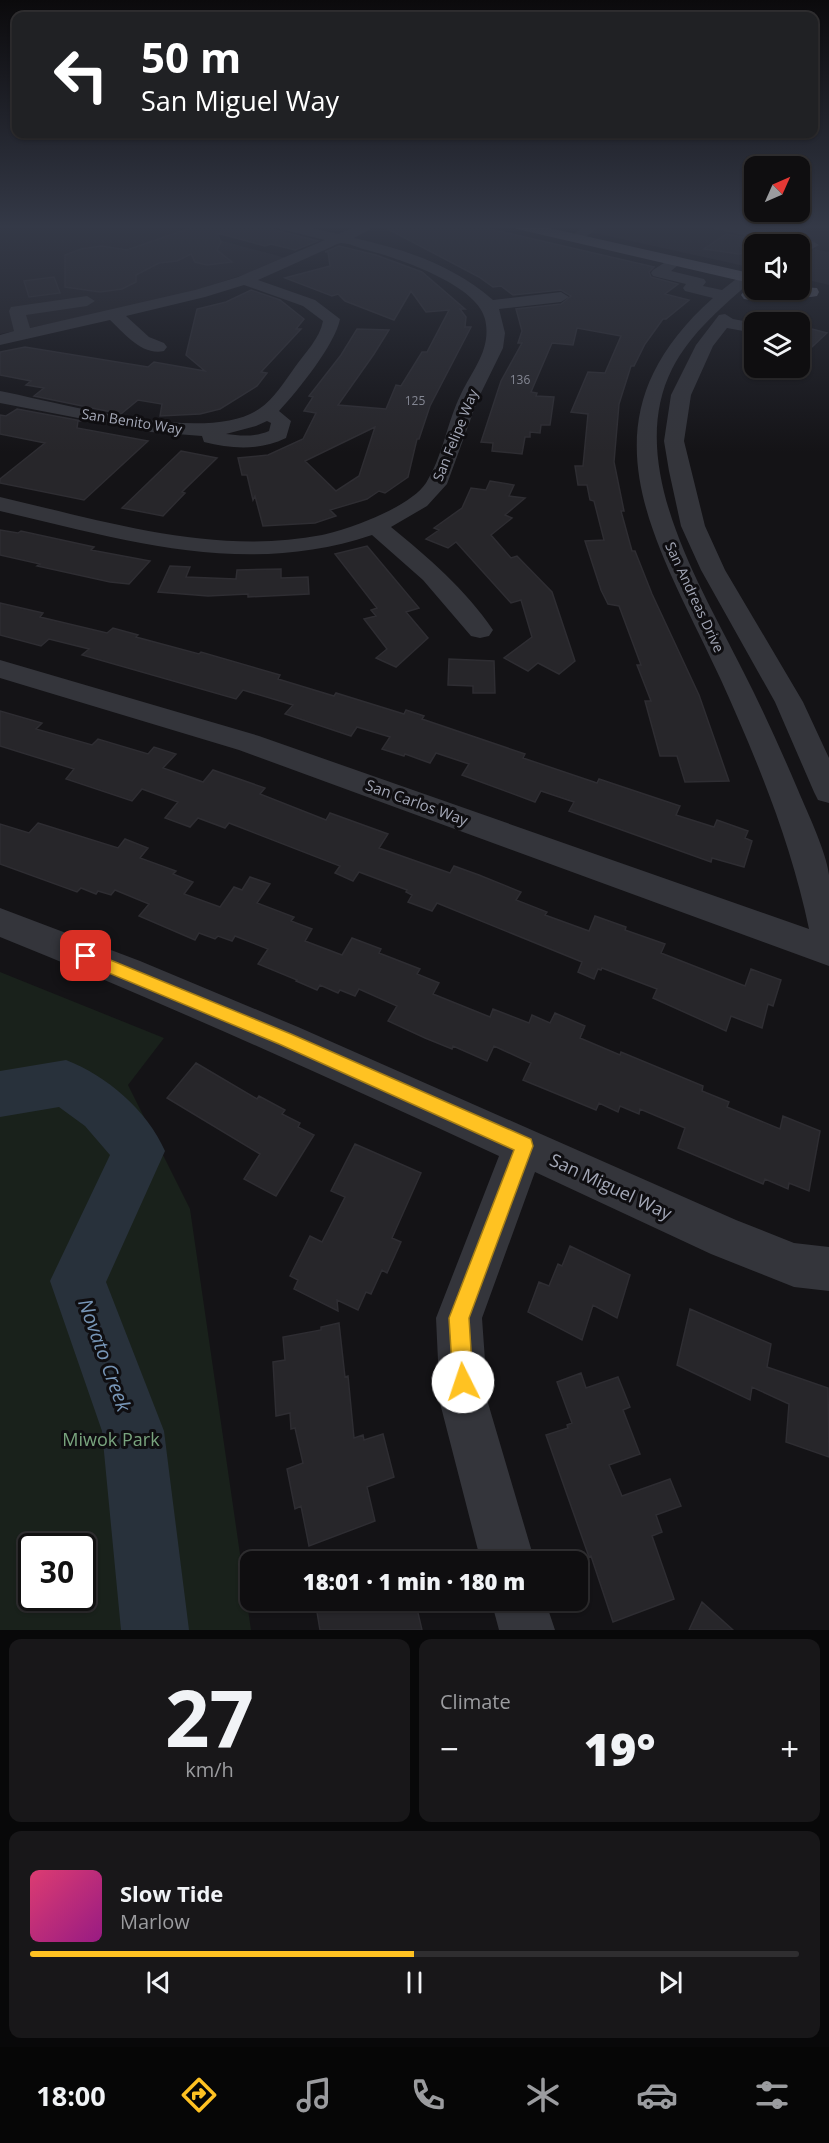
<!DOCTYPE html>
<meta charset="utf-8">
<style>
body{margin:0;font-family:"Open Sans",sans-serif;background:#181719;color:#f1f3f6;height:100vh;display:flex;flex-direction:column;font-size:22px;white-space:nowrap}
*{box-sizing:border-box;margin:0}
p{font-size:20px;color:#9b9c9f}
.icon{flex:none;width:33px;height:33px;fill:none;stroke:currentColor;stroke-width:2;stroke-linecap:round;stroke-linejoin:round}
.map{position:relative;height:1630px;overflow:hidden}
.sheet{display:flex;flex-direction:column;gap:9px;padding:9px;background:#080809;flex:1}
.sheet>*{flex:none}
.banner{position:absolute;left:12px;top:12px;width:806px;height:126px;border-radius:12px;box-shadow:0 2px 4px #0004,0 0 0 2px #2f2e30;background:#202124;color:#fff;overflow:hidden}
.needle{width:39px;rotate:45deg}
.buttons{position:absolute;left:744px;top:156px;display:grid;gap:12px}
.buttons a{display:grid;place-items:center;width:66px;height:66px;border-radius:12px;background:#0f0e10;box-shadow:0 2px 4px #0004,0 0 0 2px #2f2e30;font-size:30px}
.speed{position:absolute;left:18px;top:1533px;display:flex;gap:12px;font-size:30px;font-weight:700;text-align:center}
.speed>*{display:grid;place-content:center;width:78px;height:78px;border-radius:50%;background:#0f0e10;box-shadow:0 2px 4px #0004,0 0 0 2px #2f2e30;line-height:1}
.speed .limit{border:3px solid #111;border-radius:9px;background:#fff;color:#111}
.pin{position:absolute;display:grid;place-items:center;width:51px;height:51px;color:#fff;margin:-26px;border-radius:12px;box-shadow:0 3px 9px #0006}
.me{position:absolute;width:66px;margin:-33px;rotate:356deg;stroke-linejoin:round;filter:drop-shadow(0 0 4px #0008)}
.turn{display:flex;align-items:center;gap:21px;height:126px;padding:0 30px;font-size:27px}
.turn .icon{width:78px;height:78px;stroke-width:2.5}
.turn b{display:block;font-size:42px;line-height:51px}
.big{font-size:45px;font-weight:800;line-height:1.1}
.sheet .widget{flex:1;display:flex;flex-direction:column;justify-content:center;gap:9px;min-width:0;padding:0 21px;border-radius:12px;background:#181719}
.sheet .dial{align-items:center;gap:0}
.dial b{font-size:78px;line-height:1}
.song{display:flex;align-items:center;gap:18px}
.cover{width:72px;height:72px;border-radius:9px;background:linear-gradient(135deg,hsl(340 70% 55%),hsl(310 70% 35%))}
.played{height:6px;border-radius:3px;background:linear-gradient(90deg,#ffc222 50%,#2f2e30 50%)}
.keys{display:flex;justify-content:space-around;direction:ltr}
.heat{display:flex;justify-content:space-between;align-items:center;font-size:33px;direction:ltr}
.sheet .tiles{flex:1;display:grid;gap:9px;grid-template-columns:1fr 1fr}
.widget:last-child{grid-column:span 2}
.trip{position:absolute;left:240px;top:1551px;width:348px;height:60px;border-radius:12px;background:#0f0e10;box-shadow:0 2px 4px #0004,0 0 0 2px #2f2e30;font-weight:800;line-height:60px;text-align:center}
.dock{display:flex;height:96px;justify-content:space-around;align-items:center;background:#060606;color:#9b9c9f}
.dock .icon{width:42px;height:42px}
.dock .active{color:#ffc222}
.dock b{font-size:27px;color:#f1f3f6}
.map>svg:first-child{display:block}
</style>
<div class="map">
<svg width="829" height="1630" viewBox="0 0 829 1630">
<rect width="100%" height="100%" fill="#141316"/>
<path fill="#201f23" d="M0 225H164L286 258 258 270 190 292 118 310 0 334Z
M558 225H807L780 244H754V263L749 267Z
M814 249 829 252V285L800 278V260Z"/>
<path fill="#19211b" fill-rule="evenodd" d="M0 972 164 1038 128 1085 190 1209 251 1630H0ZM32 1546H82V1598H32Z"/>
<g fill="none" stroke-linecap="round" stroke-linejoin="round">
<path fill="#28313b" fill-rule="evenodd" d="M66 1060C107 1076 147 1110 165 1151L106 1282 164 1431 189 1630H121L102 1431 50 1281 110 1155 85 1126 59 1107 0 1117V1071Z"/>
</g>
<path fill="#27262a" stroke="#2e2d32" stroke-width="1.5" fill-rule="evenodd" d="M199 225H272L275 230 318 241 295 250 271 244 265 246 217 233 221 242 217 250 232 262 207 265 195 262 191 254 177 261 159 263 136 275V282L122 289 100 292 65 287V255L81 249 101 246 127 250Z
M380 225H473L654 267 649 272 651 277 678 284 665 294 689 300 666 319H663L645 344 634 366H631L619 404 614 462 624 511H621L632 551H635L652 594 699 695 729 781 685 782 677 756H660L645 701H651L637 665H641L619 606 608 604 601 590 585 541 604 540 594 501 590 500 587 485H578L575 466H583L588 414 571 412 588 372 605 373 621 336 577 328 573 345 552 343 531 392 537 393 536 396 554 397 550 425H541L540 433 530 432V437H525L522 454 492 451 493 443 481 442 501 381 522 343H518L522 331 516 309 561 304 571 296 561 290 513 295 501 286 493 287 479 277Z
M726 234 762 241 754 244 751 251 739 254 704 249Z
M339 246 376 255 422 272 465 309H460L466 317 465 327H471L430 406 419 439H417L408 477 385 493 379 491 367 499 330 510 336 516 315 523 263 526 255 496 253 500 247 475H242L238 458 268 455 303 439 316 413 304 411 313 397 309 396 341 355 357 329 389 330 374 354 338 405 386 409 396 385 401 386 422 352H427L449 310 426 312 411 291 394 320 345 301 338 294 332 296 285 278 330 266 328 252H325ZM375 427 359 476 336 491 305 461Z
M54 277 60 293 29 297 24 281Z
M251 290 280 300 304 319 296 329H301L261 372 267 373 257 386 220 409 200 414 160 416 162 404 138 400 121 414 34 396 44 388 26 385 31 381 0 375V352L25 347 148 367 154 362 205 371 186 355 197 309 226 302Z
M800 326 827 333 800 358Z
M17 409 82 421H78L77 428 148 441 84 500 0 483V479L45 443 0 434V415L6 416Z
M181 451 217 458 182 492 185 493 163 516 122 508Z
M490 481 514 485 509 496 525 498 505 515 512 518 491 535 511 558 517 556 552 592 575 661 559 674 538 663 528 671 504 658 532 637 521 600 511 603 456 542 448 548 426 539 439 530 434 528 462 508 471 488 486 490Z
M0 530 18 533 21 531 94 547 91 550 150 561 129 584 110 582 37 566 40 564 0 555Z
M367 546 419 608 406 612 428 638 396 667 376 658 387 649 364 619 376 616 371 610 377 608 335 554Z
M170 566 190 567 186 577 236 579 237 570 281 569V578L308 577 309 594 248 597V594L208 596 158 592Z
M0 603 43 613 40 617 107 633 113 628 138 635 136 637 199 654 201 652 280 675 278 679 334 696 336 693 404 714 406 710 424 716 422 719 525 754 523 758 597 783 599 779 680 806 676 815 714 827 717 820 748 831 745 838 752 841 744 867 712 858 711 862 569 811 574 802 541 791 535 802 462 775 469 764 436 753 430 763 405 754 404 756 382 749 390 737 357 727 351 736 285 714 293 705 243 690 236 699 82 655 89 649 49 639 41 646 0 635Z
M449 659 494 661 495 693H473V686L448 685Z
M0 711 42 723 36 729 92 745 98 739 148 754 154 747 176 754 163 768 203 782 213 770 265 788 260 794 326 820 330 813 388 834 379 848 450 873 454 866 479 875 521 892 516 900 547 912 545 915 589 931 595 916 626 927 625 930 665 944 661 953 745 986 751 969 781 980 773 1006 768 1004 762 1028 731 1016 726 1031 653 998 657 989 602 968 601 970 598 969 594 979 578 972 582 962 437 903 432 911 408 902 412 895 406 892 407 890 359 872 353 881 335 873 340 866 229 823 225 828 198 818 190 827 165 818 178 802 142 789 132 801 66 779 74 769 0 746Z
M38 823 118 848 125 839 148 848 140 858 176 871 173 874 193 882 184 894 220 907 234 887 242 890 250 877 270 884 257 903 294 917 291 921 312 929 305 941 342 955 352 938 381 949 379 953 420 969 417 974 439 983 433 994 490 1017 493 1009 529 1023 532 1015 550 1023 555 1013 585 1026 580 1038 620 1055 621 1052 703 1086 702 1091 729 1102 727 1107 780 1129 783 1116 820 1131 809 1191 789 1183 788 1189 765 1179 763 1184 678 1148 685 1128 640 1109 639 1114 620 1106 618 1112 599 1103 596 1110 523 1080 531 1063 494 1046 487 1061 453 1046 452 1049 425 1038 388 1021 397 1006 359 989 355 996 340 990 338 993 320 985 317 990 296 981 297 980 258 964 268 949 235 936 232 941 218 936 215 939 199 933 195 940 139 916 149 904 115 890 111 895 98 891 96 894 81 888 77 892 0 864V824L29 833Z
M196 1063 257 1099 259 1096 285 1110 282 1114 300 1123 298 1127 314 1135 276 1196 244 1179 260 1154 167 1098Z
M355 1144 421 1173 392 1238 401 1242 387 1273 382 1270 371 1294 366 1292 358 1310 337 1300 338 1311 294 1289 298 1280 290 1276 310 1236 322 1242 345 1197 331 1191Z
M570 1246 630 1275 617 1318 593 1305 582 1340 528 1312 539 1282 549 1286 558 1264 562 1266Z
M690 1309 771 1344 767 1367 828 1388 829 1457 786 1442 789 1404 752 1387 750 1400 677 1365Z
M339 1323 345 1377 348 1376 354 1438 363 1435 364 1440 383 1434 394 1477 367 1487 375 1521 309 1546 301 1506 295 1509 287 1469 303 1463 295 1428 291 1429 290 1413 276 1416 273 1362 285 1360 283 1337 321 1330V1327Z
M581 1373 586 1388 618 1377 630 1407 623 1410 640 1454 609 1465 622 1496 670 1479 681 1506 656 1515 662 1532 652 1536 674 1599 613 1622 591 1556 589 1557 546 1435 568 1428 567 1425 572 1423 557 1382Z
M315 1600H415L422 1630H320Z
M702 1602 733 1630H689Z"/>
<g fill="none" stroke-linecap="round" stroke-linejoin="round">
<path fill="#34353b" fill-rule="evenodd" d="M274 225H299L338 234 359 225H378L354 238C404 249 453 265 493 300L561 292 569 297 561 302 499 309 505 333 503 348 478 399 447 484 427 506 391 527C428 557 466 590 493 630L489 636 480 638 471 636 423 580 372 535C244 578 125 540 0 511V497C104 521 215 556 322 535 350 529 410 507 426 483 443 456 447 422 461 394 473 369 492 349 485 319 477 284 395 257 363 249 357 247 348 243 341 243 335 244 326 250 320 252 300 261 279 271 258 280L315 300 340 319C336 343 297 392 279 411L291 421 286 438C259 451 232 449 204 442L202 436 151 432 0 403V391C62 403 207 445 259 409 274 399 285 381 295 367 305 353 320 338 323 321L303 306 244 285 205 297 126 316 149 337 164 343 167 347 164 351C142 356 124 333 110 320L0 345V335L14 331 9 311 11 307 87 296 95 301 87 306 26 315 30 328 195 290 238 277 325 240 276 228ZM267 421 271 423 269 431C255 437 241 436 226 434L256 426Z
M586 225H600L601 226 587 236H577L575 233Z
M707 225H735L812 241 819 245 812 249 800 247V244H788L714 229Z
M675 256 683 261 671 271 704 279 706 282 703 286 722 290 749 269 754 267V279C724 305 691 332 672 369 624 465 701 586 743 671 763 710 781 750 798 790 808 814 826 851 829 875 829 904 829 937 829 966L239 750 0 678V660L259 736 809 929C791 842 757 760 721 680 658 543 572 423 713 298L685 291 683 288 686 284 653 276 651 273 653 270Z
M725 314 733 319 754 323V333L727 328 713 346 691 395 684 441 705 526 725 570 803 702 829 758V803L818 800 814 792 775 702 701 570 681 526 669 471 664 441 671 395 696 345 719 315Z
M0 908 140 961 298 1027 736 1220 794 1243 829 1247V1291L794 1287 711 1254 535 1172 482 1318 488 1403 535 1562H481L440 1403 436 1318 499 1156C334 1080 169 1005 0 937Z
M491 1600H545L555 1630H499Z"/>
<path fill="#50515a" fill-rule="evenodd" d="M510 225H536L754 274V284L517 229Z
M800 287 817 288 819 292 817 296 811 297 750 300 744 299 741 295 744 291 750 290H800Z"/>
</g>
<linearGradient id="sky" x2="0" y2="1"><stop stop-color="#0b0a0c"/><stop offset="0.5" stop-color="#343947"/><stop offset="1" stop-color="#343947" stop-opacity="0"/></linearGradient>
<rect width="829" height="453" fill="url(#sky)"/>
<path fill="#ffc222" stroke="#a67e16" stroke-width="1.5" d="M86 950 291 1034 531 1139 533 1146 469 1318 473 1382 470 1389 463 1392 456 1389 453 1382 449 1318 514 1150 279 1044 80 961 78 956 80 952Z"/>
<g text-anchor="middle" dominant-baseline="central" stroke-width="6" stroke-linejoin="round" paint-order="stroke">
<g font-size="12" fill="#848793">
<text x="520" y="379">136</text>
<text x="415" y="400">125</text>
</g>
<g font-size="14" fill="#a4a8b7" stroke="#0f0e11">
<text transform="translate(132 421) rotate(9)">San Benito Way</text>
<text transform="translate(455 435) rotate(-68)">San Felipe Way</text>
<text transform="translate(695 597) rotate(65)">San Andreas Drive</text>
</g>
<g font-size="15" fill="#a4a8b7" stroke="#0f0e11">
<text transform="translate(417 802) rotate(20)">San Carlos Way</text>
</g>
<g font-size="18" fill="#a4a8b7" stroke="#0f0e11">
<text transform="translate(611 1186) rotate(25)">San Miguel Way</text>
</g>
<g font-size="18" fill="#79a47e" stroke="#0f0e11">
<text x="111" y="1439">Miwok Park</text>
</g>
<g font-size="20" font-style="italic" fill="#7795b6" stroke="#0f0e11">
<text transform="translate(105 1355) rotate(70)">Novato Creek</text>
</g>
</g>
</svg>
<div class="buttons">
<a><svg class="needle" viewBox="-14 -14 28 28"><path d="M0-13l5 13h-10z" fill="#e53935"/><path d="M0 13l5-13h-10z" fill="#9b9c9f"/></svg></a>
<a><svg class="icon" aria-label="sound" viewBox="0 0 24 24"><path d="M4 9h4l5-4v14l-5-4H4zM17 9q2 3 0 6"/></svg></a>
<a><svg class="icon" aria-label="layers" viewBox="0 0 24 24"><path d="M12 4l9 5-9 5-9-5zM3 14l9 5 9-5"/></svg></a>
</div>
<div class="speed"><div class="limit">30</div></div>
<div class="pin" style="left:86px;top:956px;background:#d93025"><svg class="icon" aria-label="arrive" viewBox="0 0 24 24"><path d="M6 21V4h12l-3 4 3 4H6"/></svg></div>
<svg class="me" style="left:463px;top:1382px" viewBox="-20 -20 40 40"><circle r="19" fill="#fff"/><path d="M0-13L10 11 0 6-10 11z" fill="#ffc222"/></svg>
<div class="trip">18:01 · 1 min · 180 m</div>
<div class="banner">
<div class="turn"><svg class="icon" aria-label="left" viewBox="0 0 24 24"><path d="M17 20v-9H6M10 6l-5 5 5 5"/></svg><div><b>50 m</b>San Miguel Way</div></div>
</div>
</div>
<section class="sheet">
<div class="tiles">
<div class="widget dial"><b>27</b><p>km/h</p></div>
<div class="widget"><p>Climate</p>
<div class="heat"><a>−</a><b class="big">19°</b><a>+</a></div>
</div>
<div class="widget">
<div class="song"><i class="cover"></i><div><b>Slow Tide</b><p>Marlow</p></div></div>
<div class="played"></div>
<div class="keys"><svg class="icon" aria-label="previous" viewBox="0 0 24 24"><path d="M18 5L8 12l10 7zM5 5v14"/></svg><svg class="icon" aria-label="pause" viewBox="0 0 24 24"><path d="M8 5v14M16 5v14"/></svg><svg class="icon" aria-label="next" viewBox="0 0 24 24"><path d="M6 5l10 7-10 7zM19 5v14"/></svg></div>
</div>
</div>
</section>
<nav class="dock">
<b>18:00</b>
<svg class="icon active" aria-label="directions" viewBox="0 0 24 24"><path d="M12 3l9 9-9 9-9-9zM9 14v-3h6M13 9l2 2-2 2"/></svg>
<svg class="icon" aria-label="music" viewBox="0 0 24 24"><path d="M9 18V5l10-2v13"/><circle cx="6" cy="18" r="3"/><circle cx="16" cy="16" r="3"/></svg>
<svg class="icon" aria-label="phone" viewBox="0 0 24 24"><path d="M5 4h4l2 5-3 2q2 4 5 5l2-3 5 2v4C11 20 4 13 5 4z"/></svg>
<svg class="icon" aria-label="climate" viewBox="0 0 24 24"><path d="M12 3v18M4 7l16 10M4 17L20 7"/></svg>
<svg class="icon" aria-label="car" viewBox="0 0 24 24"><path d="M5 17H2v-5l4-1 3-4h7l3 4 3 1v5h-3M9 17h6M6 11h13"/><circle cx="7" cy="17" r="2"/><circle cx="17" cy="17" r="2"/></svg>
<svg class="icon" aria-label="filters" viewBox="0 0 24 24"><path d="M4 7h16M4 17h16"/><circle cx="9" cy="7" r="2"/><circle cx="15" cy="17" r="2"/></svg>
</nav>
